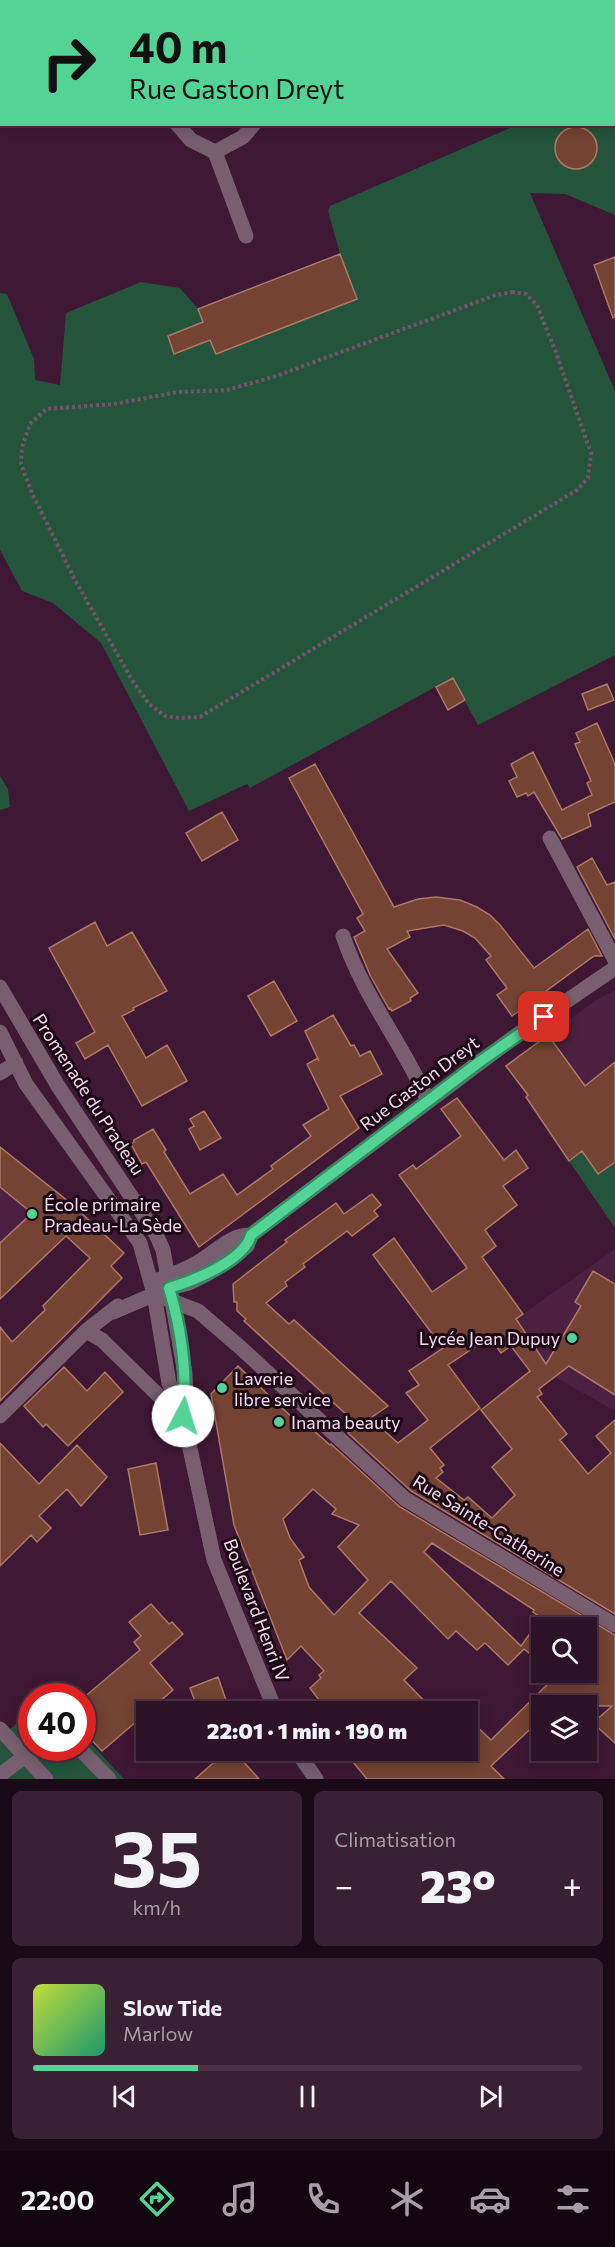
<!DOCTYPE html>
<html lang="fr">
<meta charset="utf-8">
<style>
body{margin:0;font-family:Commissioner,sans-serif;background:#3a2033;color:#f1f3f6;height:100vh;display:flex;flex-direction:column;font-size:22px;white-space:nowrap}
*{box-sizing:border-box;margin:0}
p{font-size:20px;color:#a79ea7}
.icon{flex:none;width:33px;height:33px;fill:none;stroke:currentColor;stroke-width:2;stroke-linecap:round;stroke-linejoin:round}
.map{position:relative;height:1779px;overflow:hidden}
.sheet{display:flex;flex-direction:column;gap:12px;padding:12px;background:#190a15;flex:1}
.sheet>*{flex:none}
.guide{position:absolute;left:0px;top:0px;width:615px;height:126px;box-shadow:0 3px 15px #0003,0 0 0 2px #493244;background:#53d396;color:#111;overflow:hidden}
.fabs{position:absolute;left:531px;top:1617px;display:grid;gap:12px}
.fabs a{display:grid;place-items:center;width:66px;height:66px;border-radius:0px;background:#2e1227;box-shadow:0 3px 15px #0003,0 0 0 2px #493244;font-size:30px}
.speed{position:absolute;left:18px;top:1683px;display:flex;gap:12px;font-size:30px;font-weight:700;text-align:center}
.speed>*{display:grid;place-content:center;width:78px;height:78px;border-radius:50%;background:#2e1227;box-shadow:0 3px 15px #0003,0 0 0 2px #493244;line-height:1}
.speed .limit{border:9px solid #d22;background:#fff;color:#111}
.pin{position:absolute;display:grid;place-items:center;width:51px;height:51px;color:#fff;margin:-26px;border-radius:12px;box-shadow:0 3px 9px #0006}
.me{position:absolute;width:66px;margin:-33px;rotate:5deg;stroke-linejoin:round;filter:drop-shadow(0 0 4px #0008)}
.turn{display:flex;align-items:center;gap:21px;height:126px;padding:0 30px;font-size:27px}
.turn .icon{width:78px;height:78px;stroke-width:2.5}
.turn b{display:block;font-size:42px;line-height:51px}
.big{font-size:45px;font-weight:800;line-height:1.1}
.sheet .card{flex:1;display:flex;flex-direction:column;justify-content:center;gap:9px;min-width:0;padding:0 21px;border-radius:9px;background:#3a2033}
.sheet .dial{align-items:center;gap:0}
.dial b{font-size:78px;line-height:1}
.song{display:flex;align-items:center;gap:18px}
.cover{width:72px;height:72px;border-radius:9px;background:linear-gradient(135deg,hsl(70 70% 55%),hsl(160 70% 35%))}
.played{height:6px;border-radius:3px;background:linear-gradient(90deg,#53d396 30%,#493244 30%)}
.keys{display:flex;justify-content:space-around;direction:ltr}
.heat{display:flex;justify-content:space-between;align-items:center;font-size:33px;direction:ltr}
.sheet .tiles{flex:1;display:grid;gap:12px;grid-template-columns:1fr 1fr}
.card:last-child{grid-column:span 2}
.trip{position:absolute;left:136px;top:1701px;width:342px;height:60px;border-radius:0px;background:#2e1227;box-shadow:0 3px 15px #0003,0 0 0 2px #493244;font-weight:800;line-height:60px;text-align:center}
.dock{display:flex;height:96px;justify-content:space-around;align-items:center;background:#120710;color:#a79ea7}
.dock .icon{width:42px;height:42px}
.dock .current{color:#53d396}
.dock b{font-size:27px;color:#f1f3f6}
.map>svg:first-child{display:block}
</style>
<div class="map">
<svg width="615" height="1779" viewBox="0 0 615 1779">
<rect width="100%" height="100%" fill="#3e1834"/>
<path fill="#4c2040" d="M615 990V1161L534 1045 598 999Z
M0 1146 72 1204 0 1276Z
M615 1249V1411L555 1377 516 1319Z"/>
<path fill="#24543c" d="M363 0H455V1H361Z
M615 81V215L565 194 530 193 615 391V655L478 725 452 678 250 788 247 784 189 811 101 643 53 603 22 591 0 550V293L7 294 34 359 35 380 60 385 66 313 141 282 180 288 198 309 216 354 356 299 340 254 328 211 330 206 517 125 614 124Z
M0 776 8 789 10 807 0 810Z
M582 1151 598 1174 615 1162V1228L569 1161Z
M31 1712 32 1748H82L83 1735 124 1779H0V1737Z"/>
<path fill="#744333" stroke="#ad7865" stroke-width="1.5" fill-rule="evenodd" d="M555 148a21 21 0 1 1 42 0a21 21 0 1 1-42 0Z
M340 254 357 299 216 354 210 340 174 354 168 336 203 322 198 309Z
M615 257V317L613 318 594 265Z
M453 678 465 700 448 710 436 687Z
M607 684 614 700 588 710 582 694Z
M597 723 615 764V802L588 814 591 826 562 839 534 792 528 796 526 793 517 797 509 781 517 777 511 764 533 752 562 810 592 795 587 783 591 781 575 744 580 742 576 733Z
M315 764 394 907 418 899 436 897 460 900 477 907 490 915 500 925 534 968 588 929 602 956H594L512 1016 497 995 507 988 486 960 491 956 475 938 463 931 444 925 407 931 410 937 387 949 418 993 410 998 411 1001 392 1011 390 1008 389 1009 370 975 354 937 365 931 357 918 363 914 289 778Z
M222 812 238 840 202 861 186 833Z
M592 858 607 885 615 882V939L577 867Z
M95 922 107 946 132 932 167 991 133 1008 134 1010 122 1016 146 1058 167 1045 187 1081 142 1106 108 1045 85 1059 76 1043 95 1032 49 948Z
M274 981 297 1021 271 1036 248 996Z
M333 1015 351 1046 354 1045 360 1056 370 1051 382 1074 340 1096 359 1128 199 1247 146 1162 142 1164 131 1144 134 1142V1140L153 1129 166 1150 164 1152 190 1194 223 1174 237 1195 273 1169 271 1166 311 1136 303 1125 329 1109 307 1064 318 1058 319 1061 305 1031Z
M548 1035 585 1086 615 1062V1162L598 1174 582 1151 569 1161 526 1097 528 1095 506 1066Z
M457 1098 504 1160 516 1150 528 1168 503 1186 517 1205 485 1230 496 1246 482 1257 523 1314 516 1319 546 1364 581 1306 575 1302 593 1271 615 1284V1395L569 1366 539 1389 542 1394 537 1397 567 1434 560 1440 588 1474 611 1453 596 1436 615 1420V1614L411 1491 348 1433 370 1418 398 1443 428 1420 406 1393 419 1385 409 1371 443 1348 373 1255 394 1238 432 1292 467 1268 399 1175 413 1165 416 1169 461 1136 441 1109ZM490 1337 501 1353 511 1346 530 1371 481 1410 512 1449 492 1467 515 1495 492 1518 468 1497 464 1500 436 1478 443 1472 440 1468 444 1465 430 1448 480 1408 448 1365Z
M204 1111 221 1138 200 1150 189 1129 194 1126 190 1119Z
M0 1147 73 1205 124 1253 111 1266 122 1278 0 1401V1327L12 1342 45 1310 43 1306 90 1258 66 1236 0 1299V1243L32 1213 0 1187Z
M372 1194 381 1205 374 1211 378 1216 352 1236 347 1231 303 1264 305 1267 285 1282 287 1286 266 1303 289 1324 294 1320 388 1406 359 1426 244 1321 246 1319 237 1311V1302H234L233 1284 287 1242 285 1240 336 1203 344 1214Z
M238 1366 300 1425 304 1422 330 1445 331 1444 400 1507 615 1635V1743L593 1723 612 1706H542V1718L491 1766 504 1779H367L353 1762 365 1750H468V1718L491 1740 556 1676 560 1679 566 1672H586V1628H542V1664L524 1649 508 1665 485 1643 477 1650 456 1631 448 1639 391 1581 359 1613 417 1668 404 1680 435 1712H328L310 1688 321 1678 319 1675 324 1671 301 1646 287 1660 234 1525 211 1394ZM313 1489 336 1509 332 1514 359 1525 338 1547 368 1580 334 1615 309 1587 299 1560 304 1557 290 1538 283 1519ZM432 1543 534 1610 533 1612 541 1618 521 1646 424 1552Z
M64 1367 87 1391 105 1372 123 1392 68 1446 46 1424 43 1427 24 1406Z
M0 1443 39 1484 77 1445 107 1477 81 1506 67 1489 39 1516 51 1528 37 1542 31 1535 0 1566Z
M156 1463 168 1530 140 1535 128 1469Z
M151 1604 169 1624 172 1622 183 1634 150 1663 173 1690 102 1751 82 1730V1699L140 1650 134 1642 141 1636 129 1622Z
M218 1677 230 1712H199L190 1688Z
M227 1751H234L259 1779H195Z"/>
<g fill="none" stroke-linecap="round" stroke-linejoin="round">
<path stroke="#76536c" stroke-width="4" stroke-dasharray="3 3" stroke-linecap="butt" d="M352 0V2
M274 2 278 0
M512 292 526 294 537 305 555 350 591 453 588 478 577 490 200 717 180 718 165 716 149 704 132 680 75 580 32 493 21 464 22 447 30 424 46 409 114 404 178 392 227 390 276 376 496 295Z"/>
<path stroke="#785e6f" stroke-width="15" d="M115 0V2
M237 0 238 2
M177 124 191 140 215 152 246 236
M215 152 243 137 254 124
M550 838 615 960
M343 936C363 996 403 1044 428 1101
M0 987 58 1086 156 1234 163 1250 185 1374 186 1395 183 1416
M0 1032 26 1084 140 1243 154 1294 169 1383 183 1416 214 1560 276 1712
M0 1073 16 1063
M158 1280C170 1275 182 1271 193 1265 212 1256 229 1234 251 1235
M154 1294 198 1311 241 1348 405 1499 615 1625
M113 1312 169 1288 189 1283 207 1274 247 1246 251 1235 514 1037 615 968
M86 1331 102 1340 161 1398 173 1396
M0 1416 86 1331 118 1306
M0 1729 46 1779
M79 1748 109 1779
M296 1750 316 1779
M0 1775 36 1748"/>
</g>
<g fill="none" stroke-linecap="round" stroke-linejoin="round">
<defs>
<path id="route" d="M183 1416C188 1375 181 1328 169 1288 193 1281 244 1261 251 1235L478 1063 544 1017"/>
</defs>
<use href="#route" stroke="#368962" stroke-width="15"/>
<use href="#route" stroke="#53d396" stroke-width="10"/>
</g>
<g fill="#53d396" stroke="#1b0a16" stroke-width="2">
<circle cx="32" cy="1214" r="6"/>
<circle cx="572" cy="1338" r="6"/>
<circle cx="222" cy="1388" r="6"/>
<circle cx="279" cy="1422" r="6"/>
</g>
<g text-anchor="middle" dominant-baseline="central" stroke-width="6" stroke-linejoin="round" paint-order="stroke">
<g font-size="18" fill="#f5daeb" stroke="#1b0a16">
<text transform="translate(419 1083) rotate(-37)">Rue Gaston Dreyt</text>
<text transform="translate(89 1094) rotate(57)">Promenade du Pradeau</text>
<text transform="translate(489 1525) rotate(32)">Rue Sainte-Catherine</text>
<text transform="translate(257 1610) rotate(69)">Boulevard Henri IV</text>
</g>
<g font-size="18" fill="#f5daeb" stroke="#1b0a16" text-anchor="start">
<text x="44" y="1204">École primaire<tspan x="44" dy="21">Pradeau-La Sède</tspan></text>
<text x="560" y="1338" text-anchor="end">Lycée Jean Dupuy</text>
<text x="234" y="1378">Laverie<tspan x="234" dy="21">libre service</tspan></text>
<text x="291" y="1422">Inama beauty</text>
</g>
</g>
</svg>
<div class="fabs">
<a><svg class="icon" aria-label="search" viewBox="0 0 24 24"><circle cx="10" cy="10" r="6"/><path d="M15 15l6 6"/></svg></a>
<a><svg class="icon" aria-label="layers" viewBox="0 0 24 24"><path d="M12 4l9 5-9 5-9-5zM3 14l9 5 9-5"/></svg></a>
</div>
<div class="speed"><div class="limit">40</div></div>
<div class="pin" style="left:544px;top:1017px;background:#d93025"><svg class="icon" aria-label="arrive" viewBox="0 0 24 24"><path d="M6 21V4h12l-3 4 3 4H6"/></svg></div>
<svg class="me" style="left:183px;top:1416px" viewBox="-20 -20 40 40"><circle r="19" fill="#fff"/><path d="M0-13L10 11 0 6-10 11z" fill="#53d396"/></svg>
<div class="trip">22:01 · 1 min · 190 m</div>
<div class="guide">
<div class="turn"><svg class="icon" aria-label="right" viewBox="0 0 24 24"><path d="M7 20v-9h11M14 6l5 5-5 5"/></svg><div><b>40 m</b>Rue Gaston Dreyt</div></div>
</div>
</div>
<section class="sheet">
<div class="tiles">
<div class="card dial"><b>35</b><p>km/h</p></div>
<div class="card"><p>Climatisation</p>
<div class="heat"><a>−</a><b class="big">23°</b><a>+</a></div>
</div>
<div class="card">
<div class="song"><i class="cover"></i><div><b>Slow Tide</b><p>Marlow</p></div></div>
<div class="played"></div>
<div class="keys"><svg class="icon" aria-label="previous" viewBox="0 0 24 24"><path d="M18 5L8 12l10 7zM5 5v14"/></svg><svg class="icon" aria-label="pause" viewBox="0 0 24 24"><path d="M8 5v14M16 5v14"/></svg><svg class="icon" aria-label="next" viewBox="0 0 24 24"><path d="M6 5l10 7-10 7zM19 5v14"/></svg></div>
</div>
</div>
</section>
<nav class="dock">
<b>22:00</b>
<svg class="icon current" aria-label="directions" viewBox="0 0 24 24"><path d="M12 3l9 9-9 9-9-9zM9 14v-3h6M13 9l2 2-2 2"/></svg>
<svg class="icon" aria-label="music" viewBox="0 0 24 24"><path d="M9 18V5l10-2v13"/><circle cx="6" cy="18" r="3"/><circle cx="16" cy="16" r="3"/></svg>
<svg class="icon" aria-label="phone" viewBox="0 0 24 24"><path d="M5 4h4l2 5-3 2q2 4 5 5l2-3 5 2v4C11 20 4 13 5 4z"/></svg>
<svg class="icon" aria-label="climate" viewBox="0 0 24 24"><path d="M12 3v18M4 7l16 10M4 17L20 7"/></svg>
<svg class="icon" aria-label="car" viewBox="0 0 24 24"><path d="M5 17H2v-5l4-1 3-4h7l3 4 3 1v5h-3M9 17h6M6 11h13"/><circle cx="7" cy="17" r="2"/><circle cx="17" cy="17" r="2"/></svg>
<svg class="icon" aria-label="filters" viewBox="0 0 24 24"><path d="M4 7h16M4 17h16"/><circle cx="9" cy="7" r="2"/><circle cx="15" cy="17" r="2"/></svg>
</nav>
